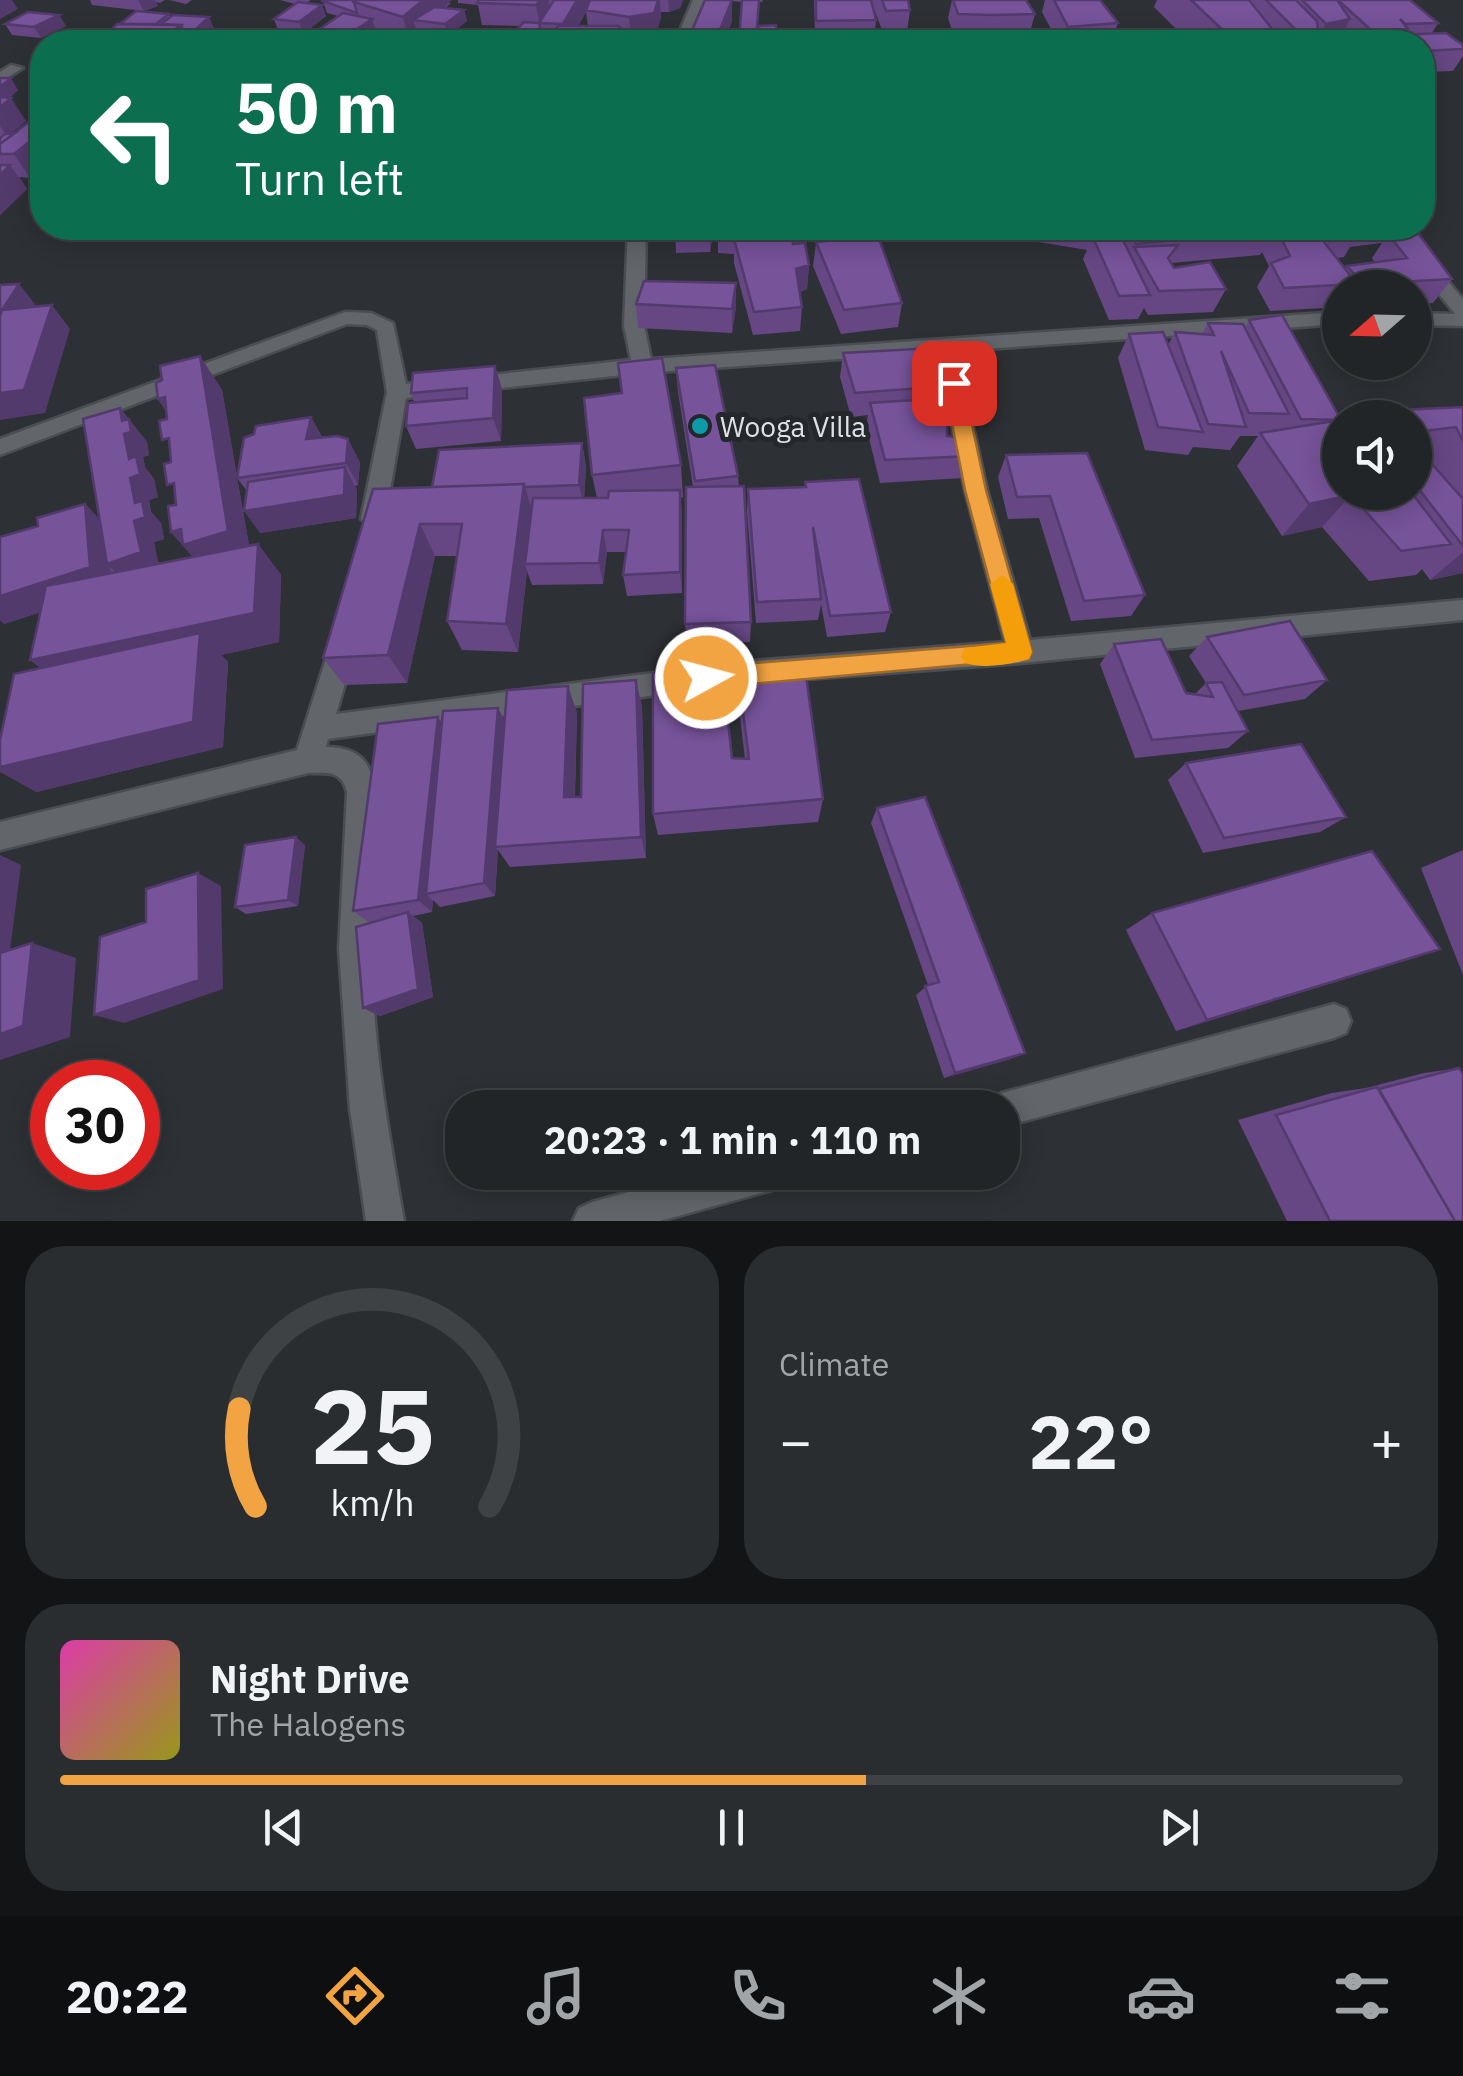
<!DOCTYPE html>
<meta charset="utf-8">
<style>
body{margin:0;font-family:"IBM Plex Sans",sans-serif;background:#2a2d30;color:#f1f3f6;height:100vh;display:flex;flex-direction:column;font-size:38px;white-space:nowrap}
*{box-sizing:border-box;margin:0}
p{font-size:32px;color:#a2a5a8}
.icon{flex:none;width:55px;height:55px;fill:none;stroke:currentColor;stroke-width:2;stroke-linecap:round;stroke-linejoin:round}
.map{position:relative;height:1221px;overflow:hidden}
.panel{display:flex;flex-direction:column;gap:25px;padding:25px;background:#131416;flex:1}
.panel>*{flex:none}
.top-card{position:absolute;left:30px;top:30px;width:1405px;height:210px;border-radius:40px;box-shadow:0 5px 25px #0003,0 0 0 2px #3f4245;background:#0b6e4f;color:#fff;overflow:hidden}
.needle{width:65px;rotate:250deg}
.controls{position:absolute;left:1322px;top:270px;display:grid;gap:20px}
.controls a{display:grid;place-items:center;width:110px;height:110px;border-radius:50%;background:#222528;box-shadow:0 5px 25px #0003,0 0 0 2px #3f4245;font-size:50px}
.speed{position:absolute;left:30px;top:1060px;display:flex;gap:20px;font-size:50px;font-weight:700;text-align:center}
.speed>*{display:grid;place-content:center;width:130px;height:130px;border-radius:50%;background:#222528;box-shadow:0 5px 25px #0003,0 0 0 2px #3f4245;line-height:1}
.speed .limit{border:15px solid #d22;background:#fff;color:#111}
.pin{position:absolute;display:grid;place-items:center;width:85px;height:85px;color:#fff;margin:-42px;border-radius:20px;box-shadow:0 5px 15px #0006}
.me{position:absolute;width:110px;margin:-55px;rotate:83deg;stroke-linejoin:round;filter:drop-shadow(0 0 8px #0008)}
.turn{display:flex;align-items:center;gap:35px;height:210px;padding:0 40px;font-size:45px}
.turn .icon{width:130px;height:130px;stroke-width:2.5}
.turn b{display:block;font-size:70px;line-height:85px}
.big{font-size:75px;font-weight:700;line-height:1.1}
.panel .widget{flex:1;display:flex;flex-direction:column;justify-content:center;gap:15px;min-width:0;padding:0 35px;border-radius:40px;background:#2a2d30}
.panel .dial{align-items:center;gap:0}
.dial svg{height:260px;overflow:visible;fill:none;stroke:#3f4245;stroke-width:7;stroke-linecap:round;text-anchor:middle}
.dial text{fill:#f1f3f6;stroke:none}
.song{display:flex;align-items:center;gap:30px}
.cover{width:120px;height:120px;border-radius:15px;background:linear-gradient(135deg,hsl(320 70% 55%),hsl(60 70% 35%))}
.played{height:10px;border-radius:5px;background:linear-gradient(90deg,#f3a442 60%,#3f4245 60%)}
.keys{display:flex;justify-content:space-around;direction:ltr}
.heat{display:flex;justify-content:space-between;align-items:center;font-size:55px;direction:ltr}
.panel .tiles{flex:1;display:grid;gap:25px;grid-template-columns:1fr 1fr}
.widget:last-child{grid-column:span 2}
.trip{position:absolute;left:445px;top:1090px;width:575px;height:100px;border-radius:40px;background:#222528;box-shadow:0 5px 25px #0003,0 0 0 2px #3f4245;font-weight:700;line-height:100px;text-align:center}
.dock{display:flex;height:160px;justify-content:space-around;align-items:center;background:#0e0f10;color:#a2a5a8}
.dock .icon{width:70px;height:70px}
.dock .current{color:#f3a442}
.dock b{font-size:45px;color:#f1f3f6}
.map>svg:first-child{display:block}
</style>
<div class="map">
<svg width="1463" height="1221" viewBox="0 0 1463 1221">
<rect width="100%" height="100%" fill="#2d3135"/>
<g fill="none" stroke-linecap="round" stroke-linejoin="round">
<defs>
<path id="street" d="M693 0H705L687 42H675Z
M11 65 23 68 0 82V72Z
M628 228H646L644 326 651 359 1340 312V324L956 351 987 490 1030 640 1463 600V620L1021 663 738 684 328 739 326 747C344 747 363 752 370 771 385 814 370 898 371 947 372 1038 388 1131 404 1221H366L350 1109 339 949 347 792C341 770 328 773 308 773L0 850V822L297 750 332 640 336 632 345 629 354 632 358 640 336 714 738 662 1005 642 965 490 937 352 642 373 406 398 385 519 373 528 361 519 387 392 377 330 367 325 347 324 0 455V439L345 312 371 313 393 323 406 384 631 360 624 326Z
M1386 228H1403L1463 299V326L1415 325V313L1455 314Z
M1334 1004 1346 1009 1351 1021 1346 1033 1334 1038 1002 1127V1108H986L990 1098 1002 1093Z
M703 1172H790L785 1185 772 1190 660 1221H573L579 1208 592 1202Z"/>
</defs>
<use href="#street" stroke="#4a4d51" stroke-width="5"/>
<use href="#street" fill="#62666b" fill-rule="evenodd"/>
</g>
<path fill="#664784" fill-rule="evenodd" d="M90 0H165L160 3 156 2 158 6 144 11 92 5Z
M169 0H192L186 4Z
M280 0H311L306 3 322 5 326 16 303 34 278 30 274 19 295 4Z
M458 0H683L680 8 669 12H661V17L656 35 631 39V42H505L520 26 482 25 478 5 458 3ZM586 12 588 26H578Z
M705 0H763L762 2H759L757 42H739L742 2 732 1V22Z
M814 0H908L910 10 907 32 883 33 872 3 876 20 875 31 895 42H760L759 26 777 31 805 33 815 37Z
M952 0H1026L1035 14 1029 36 987 38 954 36 948 18Z
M1045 0H1100L1118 23 1111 42H1058L1042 12Z
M1157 0H1410L1438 23 1432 33 1463 45V56L1453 71 1422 72V42H1275L1274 41 1273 42H1189L1154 7Z
M323 1 451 3 445 8 464 10 467 21 448 36 417 32 409 39 375 28 379 41 377 42H308L306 38 338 16 327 13Z
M169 14 170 17 214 28 199 42H98Z
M59 15 66 26 41 38 12 35 5 24Z
M0 78 18 90 9 98 26 121 12 133H15L42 112V168L30 178 19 177 27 189 0 215V138L2 136H0Z
M675 228H714L710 252 676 253Z
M718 228H761L760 235 766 234V228H807L806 244 809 265 807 289 800 292 802 307 800 331 753 335 734 263V254L718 253Z
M818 228H863L862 238 874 236 873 228H911L909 237 878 236 902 303 898 327 841 334 813 266Z
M959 228H1394L1389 234 1452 279 1433 303 1415 304V288H1340V307L1270 311 1257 287 1269 266 1262 252 1260 255 1171 263 1174 268 1226 289 1213 312 1148 315 1144 308 1138 319 1109 320 1083 259 1087 250 959 229ZM1382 243 1372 258 1375 263 1347 266 1345 269 1336 258 1344 257 1350 247Z
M636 304 736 307 732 333 638 328Z
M1249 320 1340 418V492H1415V418H1356L1360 412 1463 407V573L1430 580 1422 569 1416 575 1369 581 1322 527 1282 536 1237 466 1258 436H1240L1230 450 1193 447 1188 455 1145 450 1118 358 1129 334 1168 345 1175 332 1202 334 1208 323 1245 328Z
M843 353 949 386 942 410 929 411V412L947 436 971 456 963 478 880 483 866 426 868 415 851 417 840 377Z
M200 356 222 390 237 477 311 417 322 437 360 462 358 485 355 486 357 490 356 518 260 533 247 491 237 478 249 545 258 544 281 575 279 642 221 655 228 662 223 747 36 792 41 668 30 660 41 612 4 624 0 620V537L38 526 85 504 100 520 120 408 147 442 149 455 143 457 145 467 154 479 158 497 149 500 151 512 161 523 164 539 154 542 158 564 193 557 171 532 176 505 166 411 158 399 162 380Z
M495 366 502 389 501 441 416 449 406 426 414 402 411 393Z
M676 368 738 476 751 622 750 642 687 644 685 624 693 487 678 392Z
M582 443 586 466 584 498H597L592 475 681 465 683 497 680 498 682 593 627 596 623 575 626 552H607L603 584 532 585 527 571 518 652 462 650 447 621 457 556H435L407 683 344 685 323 658 432 487Z
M1087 453 1145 595 1131 616 1071 621 1039 518 1008 519 998 477 1006 455Z
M805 482 891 612 885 632 827 637 821 604 818 620 756 623 747 512 748 489 804 487Z
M1207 637 1327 680 1305 699 1238 711 1248 731 1228 748 1135 758 1100 664 1114 644 1186 693 1195 694 1206 683 1189 656Z
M737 665 823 799 818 822 658 835 653 814 732 758 745 759 737 692Z
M636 680 642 707 646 858 510 867 498 850 495 896 440 907 433 900 432 912 413 916 422 923 433 997 380 1016 363 1008 370 923 353 911 442 724 498 708 505 722 568 686 577 713 575 797H581Z
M1186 763 1346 817 1320 832 1203 853 1168 780Z
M877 808 1011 1059 944 1078 916 995 928 985 871 823Z
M305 845 298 906 246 914 235 907Z
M1463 850V975L1421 868Z
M1152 913 1394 964 1176 1031 1126 930Z
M1459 1068 1463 1221H1287L1238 1120 1332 1093 1366 1088 1424 1073Z"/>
<path fill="#533a6c" d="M0 0H12L18 9 0 19Z
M138 0H155L158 6 144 11Z
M423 0H452L428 22 413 20 417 32 409 39 403 17Z
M540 0H549L550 10 539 23 540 27 536 5Z
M577 0H589V6L571 37 564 36 563 24Z
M658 0H660L661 17 656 35 631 39V42H608L631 36 629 17Z
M668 0H683L680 8 669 12Z
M732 0V22L724 42H715Z
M322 5 326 16 303 34 299 22Z
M464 10 467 21 448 36 445 24Z
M59 15 66 26 41 38 34 27Z
M209 17 214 28 199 42H196L192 33Z
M372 19 379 41 377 42H338Z
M1350 19 1339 41 1316 42 1326 24Z
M181 25 189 42H156Z
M541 32 543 42H533Z
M11 78 18 90 0 104V87Z
M11 98 26 121 7 137 0 126V107Z
M42 132V148H40L42 151V168L30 178 14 154Z
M10 165 27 189 0 215V175Z
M710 228H714L710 252Z
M809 265 807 289 794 293 796 269Z
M736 283V307L732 333V309Z
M19 284 38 308 2 310Z
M52 305 70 329 45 413 0 420V393Z
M200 356 222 390 252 562 209 576 171 532Z
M495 366 502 389 501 441 493 418Z
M165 397 182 432 158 399Z
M120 408 147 442 149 455 143 457 145 467 154 479 158 497 149 500 151 512 161 523 164 539 154 542 161 574 128 585 110 567 112 588 4 624 0 620V596L85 504 106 526 134 521 135 503 130 478 129 459Z
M311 417 323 440 306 439Z
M348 439 360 462 358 485 346 463Z
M582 443 586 466 584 507 579 485Z
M345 467 357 490 356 518 260 533 244 511Z
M524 484 534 516 525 564 527 571 518 652 506 624Z
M680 490 682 512V593L680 572Z
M1351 495 1322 527 1282 536 1309 504Z
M420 524 435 556 407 683 388 655Z
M603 530 607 552 603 584 599 563Z
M258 544 281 575 279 642 221 655 228 662 223 747 36 792 0 772V767L67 688 30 660Z
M1463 552V573L1430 580Z
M636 680 642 707 646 858 641 837Z
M568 686 577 713 574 820 564 797Z
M498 708 507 726 495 847 498 850 495 896 484 883Z
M438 717 450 735 426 894 433 901 432 912 418 900Z
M296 837 305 845 298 906 288 900Z
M0 855 21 865 6 981 0 979Z
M198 873 221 886 223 989 124 1023 94 1015Z
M408 912 422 923 433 997 380 1016 363 1008Z
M32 943 76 958 70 1037 0 1060V1034Z
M1440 949 1394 964 1176 1031 1207 1020Z
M1025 1053 1011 1059 944 1078 955 1073Z"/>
<path fill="#77539a" stroke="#533a6c" stroke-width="2.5" d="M325 0H357L354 2 357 13 323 1Z
M357 0H423L403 17 354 2Z
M479 0H540L536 5 477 3Z
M554 0H577L563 24 539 23Z
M590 0H658L654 13 629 17 586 10Z
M705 0H732L715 42H687Z
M742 0H759L756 40H739Z
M816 0H871L876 20 816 21Z
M882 0H908L910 10 886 11Z
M953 0H1026L1035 14 992 15 958 14Z
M1054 0H1100L1118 23 1068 27Z
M1191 0H1249L1277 35H1228Z
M1266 0H1296L1317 21 1318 30 1295 29Z
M1302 0H1337L1350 19 1326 24Z
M1338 0H1410L1438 23 1405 24 1400 19 1408 29 1371 30Z
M298 2 322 5 299 22 274 19Z
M435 7 464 10 445 24 413 20Z
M136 11 169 14 156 24H120Z
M28 12 59 15 34 27 5 24Z
M343 13 372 19 338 42H329L306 38Z
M173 15 209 17 192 33 184 32 181 25 161 24Z
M524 22 539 23 541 32 533 42H505L511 32 521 31 516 30Z
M117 24 181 25 156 42H98Z
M776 25 777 31 804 30 805 33 763 34 761 42 759 26Z
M558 26H618L631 36 608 42 552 34Z
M873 31 891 34 895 42H857L856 38Z
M282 33 301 37 294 42H268Z
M813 33 816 42H765L763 34Z
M1446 33 1463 45V49L1422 51V42H1299L1296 38Z
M439 35 467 41 466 42H426Z
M0 78H11L0 87Z
M0 97 11 98 0 107Z
M42 112V132L14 154H0V144Z
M15 133 0 144V138L5 134Z
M0 165H10L0 175Z
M718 228H759V230H717Z
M766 228H807L806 234 766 230Z
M1117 228 1150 295 1119 296 1092 235Z
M1129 228H1272L1274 231 1136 244Z
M1276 228H1313L1357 284 1284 288 1271 263 1290 256Z
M1320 228H1356L1359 234 1325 235Z
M772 232 776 237H792L793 244 805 243 809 265 796 269 802 307 754 312 734 239Z
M1418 233 1452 279 1363 284 1347 266 1407 258 1388 234Z
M878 236 902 303 844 310 816 242Z
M1178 245 1168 258 1174 268 1210 262 1226 289 1159 291 1134 247Z
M644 281 736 283 732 309 636 304Z
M19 284 2 310H0V285Z
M52 305 24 390 0 393V316L2 310Z
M1282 315 1340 418V420L1301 419 1249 320Z
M1208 323 1243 324 1289 414 1249 413 1221 351 1246 427 1208 424 1175 332 1214 335Z
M1163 332 1203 432 1158 427 1129 334Z
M935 348 949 386 855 393 843 353Z
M200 356 228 531 183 545 181 529 171 532 168 506 176 505 174 483 167 485 164 464 171 462 169 438 162 440 159 421 167 419 165 397 158 399 156 383 162 380 160 366Z
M662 358 681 465 592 475 584 398 622 393 618 363Z
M715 365 738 476 695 481 676 368Z
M495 366 493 418 406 426 408 403 467 398V388L411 393 413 373Z
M930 399 929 412 948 414 947 436 965 438 971 456 885 460 870 403Z
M1463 407V441L1456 427 1415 432V418H1364L1360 412Z
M120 408 122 421 129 419 131 432 124 434 129 459 136 456 140 474 130 478 135 503 142 501 145 517 134 521 141 552 107 564 83 419Z
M311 417 306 439 337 436 348 439 346 463 237 478 244 438 254 434 256 426Z
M1340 420V492H1411L1451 544 1401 551 1351 495 1309 504 1260 433Z
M582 443 579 485 524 487V484L432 487 439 450Z
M1415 445 1463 499V546L1415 484Z
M1087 453 1145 595 1084 601 1050 496 1017 497 1006 455Z
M345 467 344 495 244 511 248 482Z
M859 479 891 612 830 616 813 527 821 599 757 602 748 489 806 487 805 482Z
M524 484 506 624 447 621 462 524H420L388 655 323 658 373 489Z
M744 486 751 622 685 624 686 487Z
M680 490V572L623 575 629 530H603L599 563 525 564 533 498H608L609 491Z
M85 504 90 567 0 596V537L38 526 37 518Z
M258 544 254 613 30 660 46 586Z
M1290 621 1327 680 1244 695 1207 637Z
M200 633 193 722 0 767V740L14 674Z
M1161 639 1186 693 1213 697 1206 683 1222 682 1248 731 1152 740 1114 644Z
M804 661 823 799 653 814V673L722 666 732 758 749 759 737 665Z
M636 680 641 837 495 847 507 690 568 686 564 797H581L583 684Z
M498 708 484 883 426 894 443 711Z
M438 717 418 900 353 911 378 724Z
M1301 744 1346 817 1224 838 1186 763Z
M925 797 1025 1053 955 1073 925 986 939 982 877 808Z
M296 837 288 900 235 907 245 845Z
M1372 851 1440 949 1207 1020 1152 913Z
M198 873 199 980 94 1015 100 937 146 922V889Z
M408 912 418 989 363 1008 356 927Z
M32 943 23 1026 0 1034V953Z
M1459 1068 1463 1074V1221H1455L1379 1089Z
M1377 1087 1455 1221H1330L1276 1115Z"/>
<path fill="#f3a442" stroke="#9e6b2b" stroke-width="2.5" d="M954 377 963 383 986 490 1032 652 1029 659 706 688 697 685 694 678 697 670 706 667 1006 643 965 490 944 383Z"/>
<path fill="#f59e0b" d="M1002 575 1013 584 1032 652 1029 659C1011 665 982 669 965 663L961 656 965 648 1006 643 990 584Z"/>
<circle fill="#0f9aa8" stroke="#24272b" stroke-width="4" cx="700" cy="426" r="10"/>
<g text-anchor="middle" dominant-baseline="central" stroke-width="10" stroke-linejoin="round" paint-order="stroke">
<g font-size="28" fill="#dfe1e4" stroke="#24272b" text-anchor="start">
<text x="720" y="426">Wooga Villa</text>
</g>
</g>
</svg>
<div class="controls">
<a><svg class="needle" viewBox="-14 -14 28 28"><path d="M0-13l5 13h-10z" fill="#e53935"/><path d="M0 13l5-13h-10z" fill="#a2a5a8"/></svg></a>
<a><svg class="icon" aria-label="sound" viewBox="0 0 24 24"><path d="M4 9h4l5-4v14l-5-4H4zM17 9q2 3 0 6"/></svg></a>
</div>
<div class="speed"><div class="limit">30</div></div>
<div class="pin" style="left:954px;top:383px;background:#d93025"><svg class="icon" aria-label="arrive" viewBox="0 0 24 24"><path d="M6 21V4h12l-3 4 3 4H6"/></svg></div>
<svg class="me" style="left:706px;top:678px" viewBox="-20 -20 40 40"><circle r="17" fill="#f3a442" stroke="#fff" stroke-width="3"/><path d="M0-11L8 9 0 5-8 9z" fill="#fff"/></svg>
<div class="trip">20:23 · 1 min · 110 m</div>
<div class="top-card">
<div class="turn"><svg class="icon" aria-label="left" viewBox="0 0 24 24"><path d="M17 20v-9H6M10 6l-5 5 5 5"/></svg><div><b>50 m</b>Turn left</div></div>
</div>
</div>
<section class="panel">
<div class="tiles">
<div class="widget dial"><svg viewBox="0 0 100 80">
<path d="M14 69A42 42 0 1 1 86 69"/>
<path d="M14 69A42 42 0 0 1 9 39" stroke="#f3a442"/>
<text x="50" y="56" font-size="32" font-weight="700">25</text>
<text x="50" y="72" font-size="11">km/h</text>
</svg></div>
<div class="widget"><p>Climate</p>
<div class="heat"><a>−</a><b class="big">22°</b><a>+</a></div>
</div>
<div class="widget">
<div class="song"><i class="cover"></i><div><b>Night Drive</b><p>The Halogens</p></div></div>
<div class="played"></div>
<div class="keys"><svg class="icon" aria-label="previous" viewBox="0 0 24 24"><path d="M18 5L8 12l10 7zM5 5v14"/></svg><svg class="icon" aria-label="pause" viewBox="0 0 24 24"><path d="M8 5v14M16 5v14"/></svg><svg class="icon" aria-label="next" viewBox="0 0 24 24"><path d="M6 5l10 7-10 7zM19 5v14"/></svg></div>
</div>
</div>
</section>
<nav class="dock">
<b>20:22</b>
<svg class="icon current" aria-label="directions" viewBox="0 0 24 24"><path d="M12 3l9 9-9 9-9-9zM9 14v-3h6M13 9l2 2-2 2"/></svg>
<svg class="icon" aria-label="music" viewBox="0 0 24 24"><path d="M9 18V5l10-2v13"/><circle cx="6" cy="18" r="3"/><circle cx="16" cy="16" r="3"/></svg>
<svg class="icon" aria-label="phone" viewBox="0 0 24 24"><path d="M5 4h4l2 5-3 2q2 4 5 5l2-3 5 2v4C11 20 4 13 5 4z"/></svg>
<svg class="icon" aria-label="climate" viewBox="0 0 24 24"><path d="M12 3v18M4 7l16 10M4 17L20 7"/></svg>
<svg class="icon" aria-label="car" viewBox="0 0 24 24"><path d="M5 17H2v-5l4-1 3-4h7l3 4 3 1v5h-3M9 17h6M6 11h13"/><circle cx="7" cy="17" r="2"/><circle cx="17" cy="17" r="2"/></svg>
<svg class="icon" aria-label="filters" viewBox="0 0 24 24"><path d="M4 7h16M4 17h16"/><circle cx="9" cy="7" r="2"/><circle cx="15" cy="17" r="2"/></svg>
</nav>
